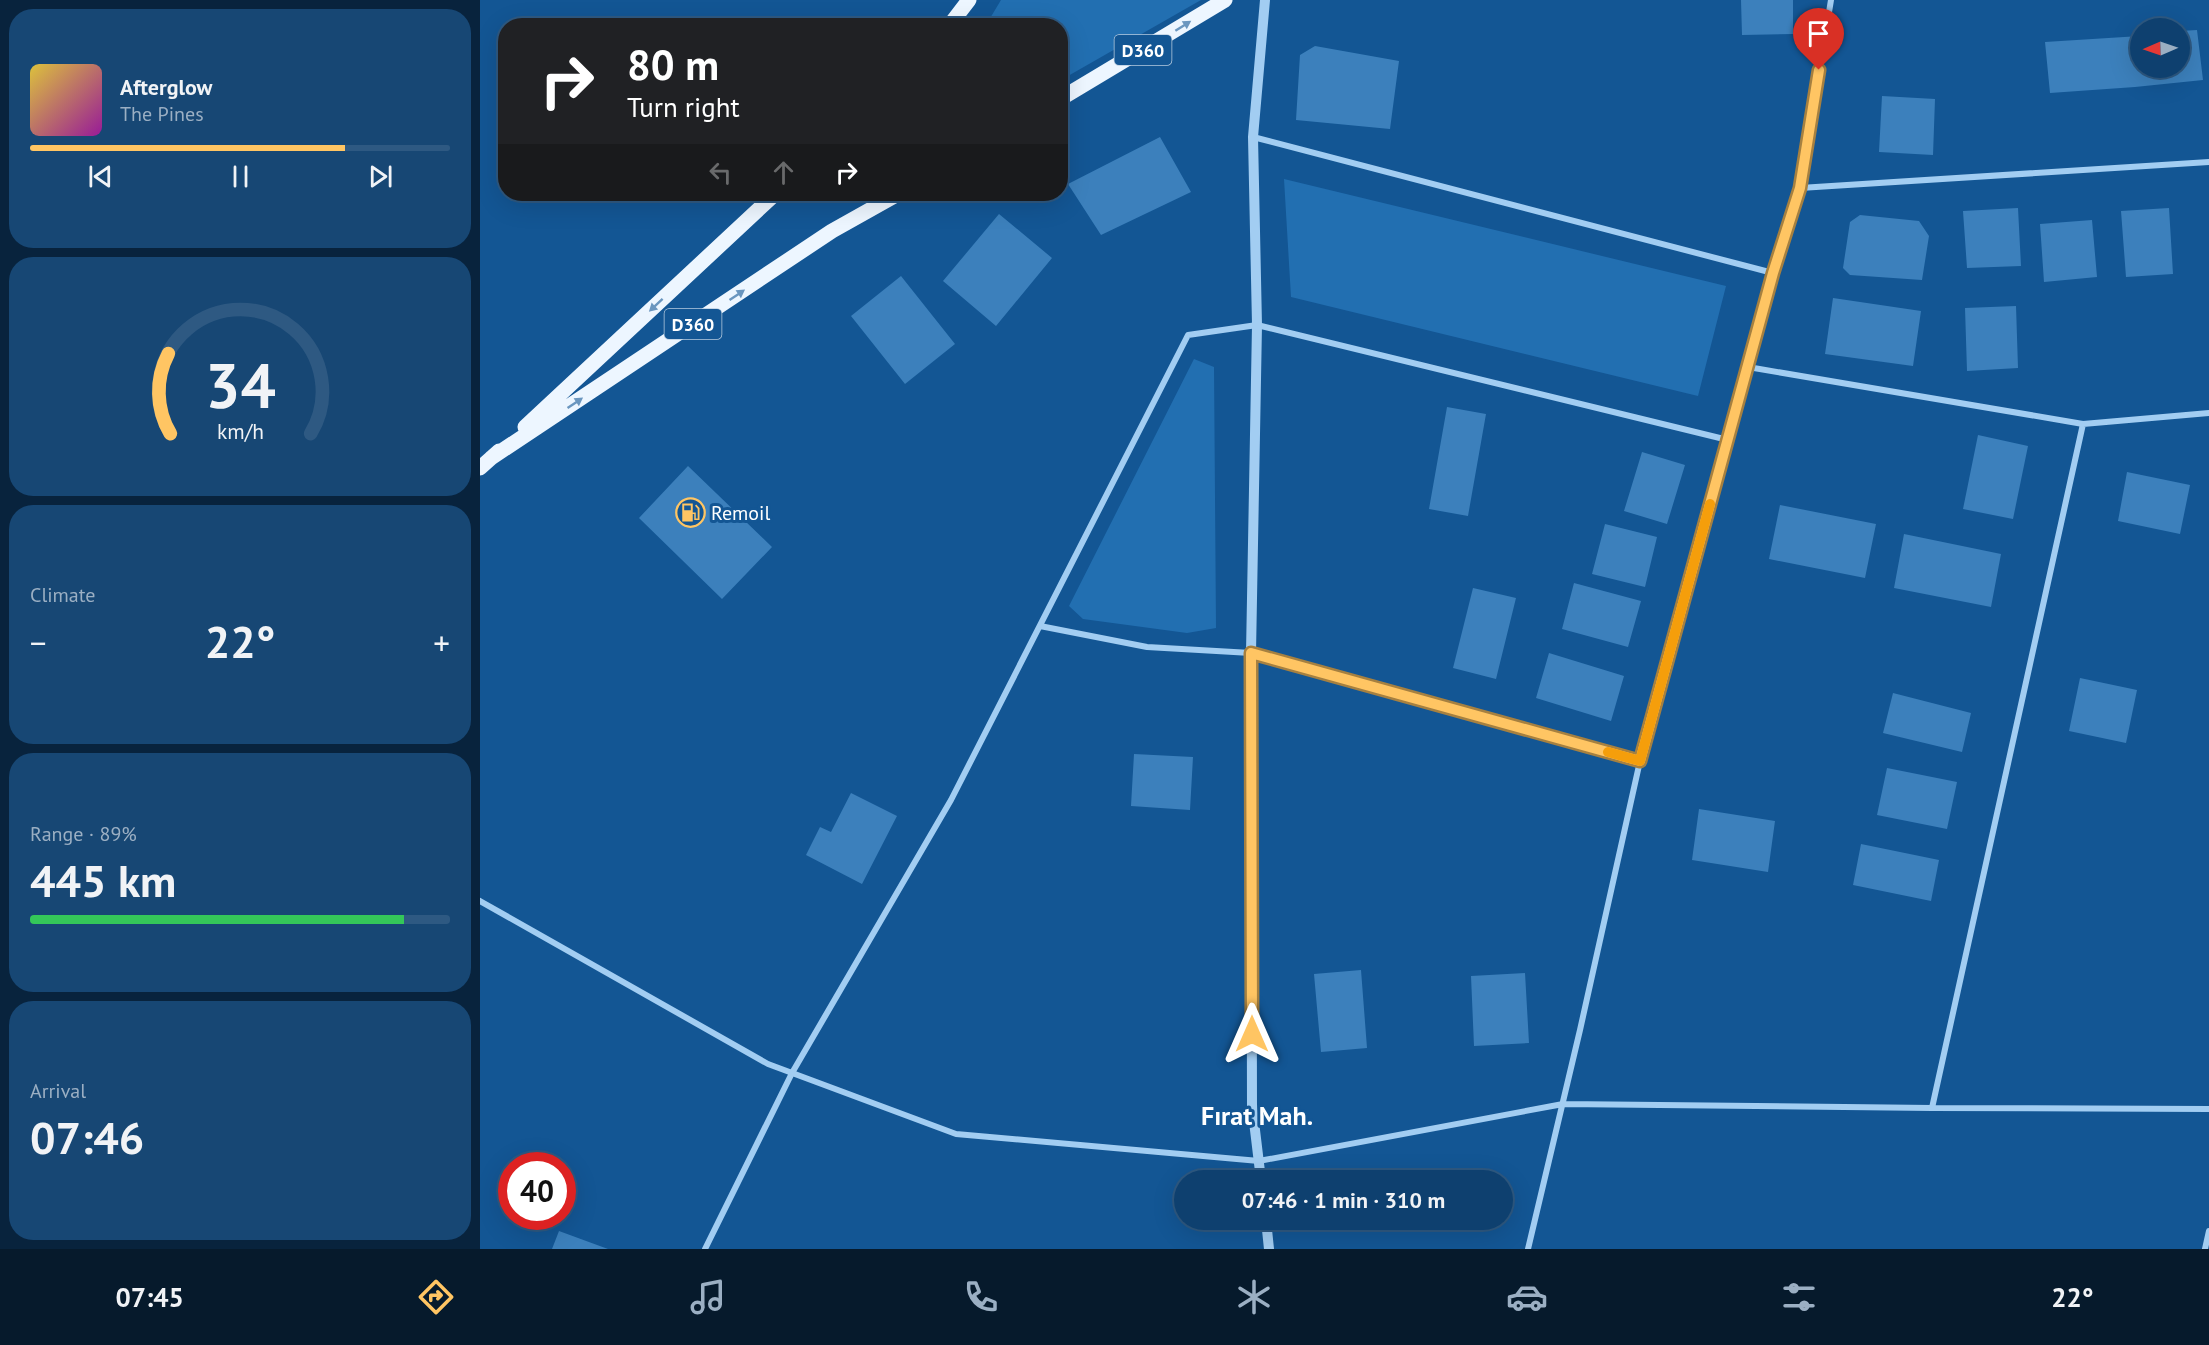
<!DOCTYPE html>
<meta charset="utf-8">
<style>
body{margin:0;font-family:"PT Sans",sans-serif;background:#174774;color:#f1f3f6;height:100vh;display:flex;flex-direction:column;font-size:22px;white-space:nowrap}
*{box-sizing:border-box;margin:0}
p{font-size:20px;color:#9bafc3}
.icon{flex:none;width:33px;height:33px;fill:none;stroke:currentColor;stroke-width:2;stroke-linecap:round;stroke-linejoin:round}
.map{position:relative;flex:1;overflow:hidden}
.sheet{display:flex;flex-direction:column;gap:9px;padding:9px;background:#08233d;width:480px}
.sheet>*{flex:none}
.top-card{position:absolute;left:18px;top:18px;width:570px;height:183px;border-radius:24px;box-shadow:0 6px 24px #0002,0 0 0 2px #2e5982;background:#202124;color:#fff;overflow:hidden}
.needle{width:39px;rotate:268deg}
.buttons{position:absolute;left:1650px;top:18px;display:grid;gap:12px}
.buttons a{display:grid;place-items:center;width:60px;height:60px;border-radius:50%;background:#0e406f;box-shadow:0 6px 24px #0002,0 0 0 2px #2e5982;font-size:30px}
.speed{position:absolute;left:18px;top:1152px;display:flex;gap:12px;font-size:30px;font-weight:700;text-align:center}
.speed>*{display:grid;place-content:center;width:78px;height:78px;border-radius:50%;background:#0e406f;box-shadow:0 6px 24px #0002,0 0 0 2px #2e5982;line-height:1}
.speed .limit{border:9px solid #d22;background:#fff;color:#111}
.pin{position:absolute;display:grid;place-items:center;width:51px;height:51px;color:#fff;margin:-62px -26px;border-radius:50% 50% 50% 0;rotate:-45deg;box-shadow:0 0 6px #0007}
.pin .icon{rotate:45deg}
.me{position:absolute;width:66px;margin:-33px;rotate:0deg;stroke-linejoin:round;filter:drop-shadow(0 0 4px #0008)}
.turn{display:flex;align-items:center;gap:21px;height:126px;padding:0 30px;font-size:27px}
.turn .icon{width:78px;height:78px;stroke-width:2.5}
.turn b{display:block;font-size:42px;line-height:51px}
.lanes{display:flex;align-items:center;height:57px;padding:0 30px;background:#0003;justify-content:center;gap:30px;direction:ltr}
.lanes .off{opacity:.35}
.big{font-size:45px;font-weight:800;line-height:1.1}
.sheet .tile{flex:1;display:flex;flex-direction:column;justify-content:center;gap:9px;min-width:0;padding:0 21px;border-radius:24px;background:#174774}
.sheet .dial{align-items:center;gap:0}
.dial svg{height:156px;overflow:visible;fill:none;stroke:#2e5982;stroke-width:7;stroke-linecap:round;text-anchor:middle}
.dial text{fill:#f1f3f6;stroke:none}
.song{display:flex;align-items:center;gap:18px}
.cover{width:72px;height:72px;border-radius:9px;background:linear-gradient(135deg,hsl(50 70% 55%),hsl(300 70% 35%))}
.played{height:6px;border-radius:3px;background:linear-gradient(90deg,#ffc563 75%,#2e5982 75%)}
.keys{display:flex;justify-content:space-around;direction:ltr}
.heat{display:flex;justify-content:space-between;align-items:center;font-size:33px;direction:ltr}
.charge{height:9px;border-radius:4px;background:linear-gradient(90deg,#34c759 89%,#2e5982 0)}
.trip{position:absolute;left:694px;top:1170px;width:339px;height:60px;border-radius:30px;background:#0e406f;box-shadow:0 6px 24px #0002,0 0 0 2px #2e5982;font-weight:800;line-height:60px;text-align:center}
.tabs{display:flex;height:96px;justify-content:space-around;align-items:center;background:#061a2c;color:#9bafc3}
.tabs .icon{width:42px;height:42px}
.tabs .on{color:#ffc563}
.tabs b{font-size:27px;color:#f1f3f6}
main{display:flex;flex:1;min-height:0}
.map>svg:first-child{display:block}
</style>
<main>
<section class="sheet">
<div class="tile">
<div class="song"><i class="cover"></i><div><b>Afterglow</b><p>The Pines</p></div></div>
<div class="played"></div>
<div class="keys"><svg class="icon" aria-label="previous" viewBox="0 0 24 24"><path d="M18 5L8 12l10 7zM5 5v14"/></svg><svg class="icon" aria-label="pause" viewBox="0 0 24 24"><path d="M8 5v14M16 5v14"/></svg><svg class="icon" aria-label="next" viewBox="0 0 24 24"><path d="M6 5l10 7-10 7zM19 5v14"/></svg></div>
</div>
<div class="tile dial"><svg viewBox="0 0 100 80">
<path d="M14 69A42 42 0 1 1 86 69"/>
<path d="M14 69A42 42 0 0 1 13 28" stroke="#ffc563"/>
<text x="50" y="56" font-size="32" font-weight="700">34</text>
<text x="50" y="72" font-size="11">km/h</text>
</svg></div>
<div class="tile"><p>Climate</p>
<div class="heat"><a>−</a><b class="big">22°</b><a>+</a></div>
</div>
<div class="tile"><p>Range · 89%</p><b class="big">445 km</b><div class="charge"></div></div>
<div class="tile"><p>Arrival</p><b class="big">07:46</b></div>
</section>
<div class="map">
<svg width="1729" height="1249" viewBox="0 0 1729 1249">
<rect width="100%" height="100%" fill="#135694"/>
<path fill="#226fb1" d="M521 0H721L581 80 580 26 506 25Z
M804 179 1246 286 1218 396 811 297Z
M714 359 734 367 736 628 707 633 603 619 589 606Z"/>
<path fill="#3c80bc" d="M1261 0H1313V34L1262 35Z
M1717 30 1723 80 1655 87 1570 93 1565 42 1660 36V68H1700V31Z
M835 46 919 61 910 129 816 120 820 55Z
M1402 96 1455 99 1453 155 1399 152Z
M680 137 711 192 621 235 588 184Z
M1538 208 1541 266 1487 268 1483 211Z
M1689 208 1693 274 1646 277 1641 211Z
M519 214 572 258 516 326 463 281Z
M1380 215 1439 221 1449 236 1442 280 1370 275 1363 268 1370 222Z
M1612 220 1617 277 1564 282 1560 224Z
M421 276 475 344 425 384 371 316Z
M1353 298 1441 311 1433 366 1345 354Z
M1536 306 1538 368 1487 371 1485 308Z
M967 407 1006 414 988 516 949 509Z
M1498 435 1548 446 1533 519 1483 509Z
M1162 452 1205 465 1187 524 1144 511Z
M208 466 292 547 242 599 159 518Z
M1647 472 1710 485 1700 534 1638 521Z
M1300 505 1396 524 1385 578 1289 559Z
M1125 524 1177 537 1165 587 1112 574Z
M1424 534 1521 554 1511 607 1414 588Z
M1094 583 1161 601 1148 647 1082 629Z
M993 588 1036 598 1016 679 973 668Z
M1069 653 1144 676 1131 721 1056 698Z
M1600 678 1657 690 1646 743 1589 731Z
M1413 693 1491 713 1482 752 1403 733Z
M654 754 713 757 710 810 651 806Z
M1407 768 1477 782 1467 829 1397 815Z
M371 793 417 816 382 884 326 855 340 827 351 832Z
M1219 809 1295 821 1288 872 1212 860Z
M1381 844 1459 860 1451 901 1373 885Z
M881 970 887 1048 841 1052 834 974Z
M1045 973 1049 1043 994 1046 991 976Z
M79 1231 128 1249H72Z"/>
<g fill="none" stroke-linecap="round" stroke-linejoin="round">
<path stroke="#a2cdf2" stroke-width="6" d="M773 137 1293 273
M1320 188 1729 162
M1268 367 1603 424 1729 413
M560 626 667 647 771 653 1160 761
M0 901 288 1064 476 1134 779 1161 1083 1104 1452 1108 1729 1109
M1452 1108 1603 424
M225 1249 312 1073 471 800 708 335 777 325 1248 440
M1048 1249 1100 1030 1160 761 1293 273 1320 188 1351 0
M1725 1249 1729 1231"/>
<path stroke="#a2cdf2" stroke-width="10" d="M781 1180 772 1105 771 653 777 325 773 137 785 0
M786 1220 789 1249"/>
<path stroke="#edf6ff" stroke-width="15" d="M469 26 489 0
M580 99 745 0
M45 427 295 194
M11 458 352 231 418 194
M0 468 19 451"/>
</g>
<defs><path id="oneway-solid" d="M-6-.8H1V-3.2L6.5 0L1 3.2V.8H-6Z" transform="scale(1.5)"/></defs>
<g fill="#6a96bf">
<use href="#oneway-solid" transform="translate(703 26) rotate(-32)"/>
<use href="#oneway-solid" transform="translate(257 295) rotate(-34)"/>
<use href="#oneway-solid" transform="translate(176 305) rotate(137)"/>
<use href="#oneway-solid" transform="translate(95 403) rotate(-34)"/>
</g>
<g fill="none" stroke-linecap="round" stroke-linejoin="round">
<defs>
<path id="route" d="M772 1034 771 653 1160 761 1293 273 1320 188 1339 70"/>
</defs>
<use href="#route" stroke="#a68040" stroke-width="15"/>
<use href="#route" stroke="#ffc563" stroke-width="10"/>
<path stroke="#f59e0b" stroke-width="10" d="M1128 752 1160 761 1230 504"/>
</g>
<defs>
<symbol id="fuel-ring" viewBox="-11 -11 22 22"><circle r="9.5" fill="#135694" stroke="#ffc563" stroke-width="1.5"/><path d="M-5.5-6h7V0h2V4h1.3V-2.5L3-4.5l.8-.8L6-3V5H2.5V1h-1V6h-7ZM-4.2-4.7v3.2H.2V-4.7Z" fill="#ffc563"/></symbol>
</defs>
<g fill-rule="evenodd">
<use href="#fuel-ring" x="194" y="496" width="33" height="33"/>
</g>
<g text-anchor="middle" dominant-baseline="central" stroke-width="6" stroke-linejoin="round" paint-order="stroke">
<g fill="#135694" stroke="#b8ccdf" stroke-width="1.5">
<rect x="634.5" y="35" width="57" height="30" rx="4.5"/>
<rect x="184.5" y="309" width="57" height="30" rx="4.5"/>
</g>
<g font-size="18" font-weight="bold" fill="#fff">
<text x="663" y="50">D360</text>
<text x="213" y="324">D360</text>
</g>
<g font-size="20" fill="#fff" stroke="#135694" text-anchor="start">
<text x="231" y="513">Remoil</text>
</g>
<g font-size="26" font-weight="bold" fill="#fff" stroke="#135694">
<text x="777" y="1115">Fırat Mah.</text>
</g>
</g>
</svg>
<div class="buttons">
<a><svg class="needle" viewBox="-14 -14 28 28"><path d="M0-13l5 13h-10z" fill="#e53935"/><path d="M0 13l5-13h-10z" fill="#9bafc3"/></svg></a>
</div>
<div class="speed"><div class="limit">40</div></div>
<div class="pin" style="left:1339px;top:70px;background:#d93025"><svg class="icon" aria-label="arrive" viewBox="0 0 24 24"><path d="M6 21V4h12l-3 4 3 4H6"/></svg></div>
<svg class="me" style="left:772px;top:1034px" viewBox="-20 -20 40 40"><path d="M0-17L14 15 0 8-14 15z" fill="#ffc563" stroke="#fff" stroke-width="4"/></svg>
<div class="trip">07:46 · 1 min · 310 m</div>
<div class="top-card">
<div class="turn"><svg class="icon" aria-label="right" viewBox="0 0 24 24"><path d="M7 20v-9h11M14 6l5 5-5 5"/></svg><div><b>80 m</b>Turn right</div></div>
<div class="lanes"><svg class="icon off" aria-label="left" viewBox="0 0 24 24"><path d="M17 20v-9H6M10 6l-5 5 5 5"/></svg><svg class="icon off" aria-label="ahead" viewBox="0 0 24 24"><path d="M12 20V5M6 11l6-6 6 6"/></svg><svg class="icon" aria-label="right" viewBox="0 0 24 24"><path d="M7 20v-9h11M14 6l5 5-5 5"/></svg></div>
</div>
</div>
</main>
<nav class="tabs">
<b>07:45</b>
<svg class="icon on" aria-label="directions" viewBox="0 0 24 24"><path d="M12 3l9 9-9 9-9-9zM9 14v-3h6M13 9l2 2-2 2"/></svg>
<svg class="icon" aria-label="music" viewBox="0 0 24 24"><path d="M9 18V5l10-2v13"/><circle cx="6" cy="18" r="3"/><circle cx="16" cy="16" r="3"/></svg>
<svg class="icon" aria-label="phone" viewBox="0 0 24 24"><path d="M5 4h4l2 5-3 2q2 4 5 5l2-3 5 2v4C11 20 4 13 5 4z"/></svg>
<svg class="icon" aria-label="climate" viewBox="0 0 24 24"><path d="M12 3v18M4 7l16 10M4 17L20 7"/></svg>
<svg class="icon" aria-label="car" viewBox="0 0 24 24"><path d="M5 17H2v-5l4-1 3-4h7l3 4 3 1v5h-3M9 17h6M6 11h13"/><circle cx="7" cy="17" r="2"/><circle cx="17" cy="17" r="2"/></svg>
<svg class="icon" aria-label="filters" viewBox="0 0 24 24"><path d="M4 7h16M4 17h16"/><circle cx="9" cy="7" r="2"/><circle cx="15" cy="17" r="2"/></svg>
<b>22°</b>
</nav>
